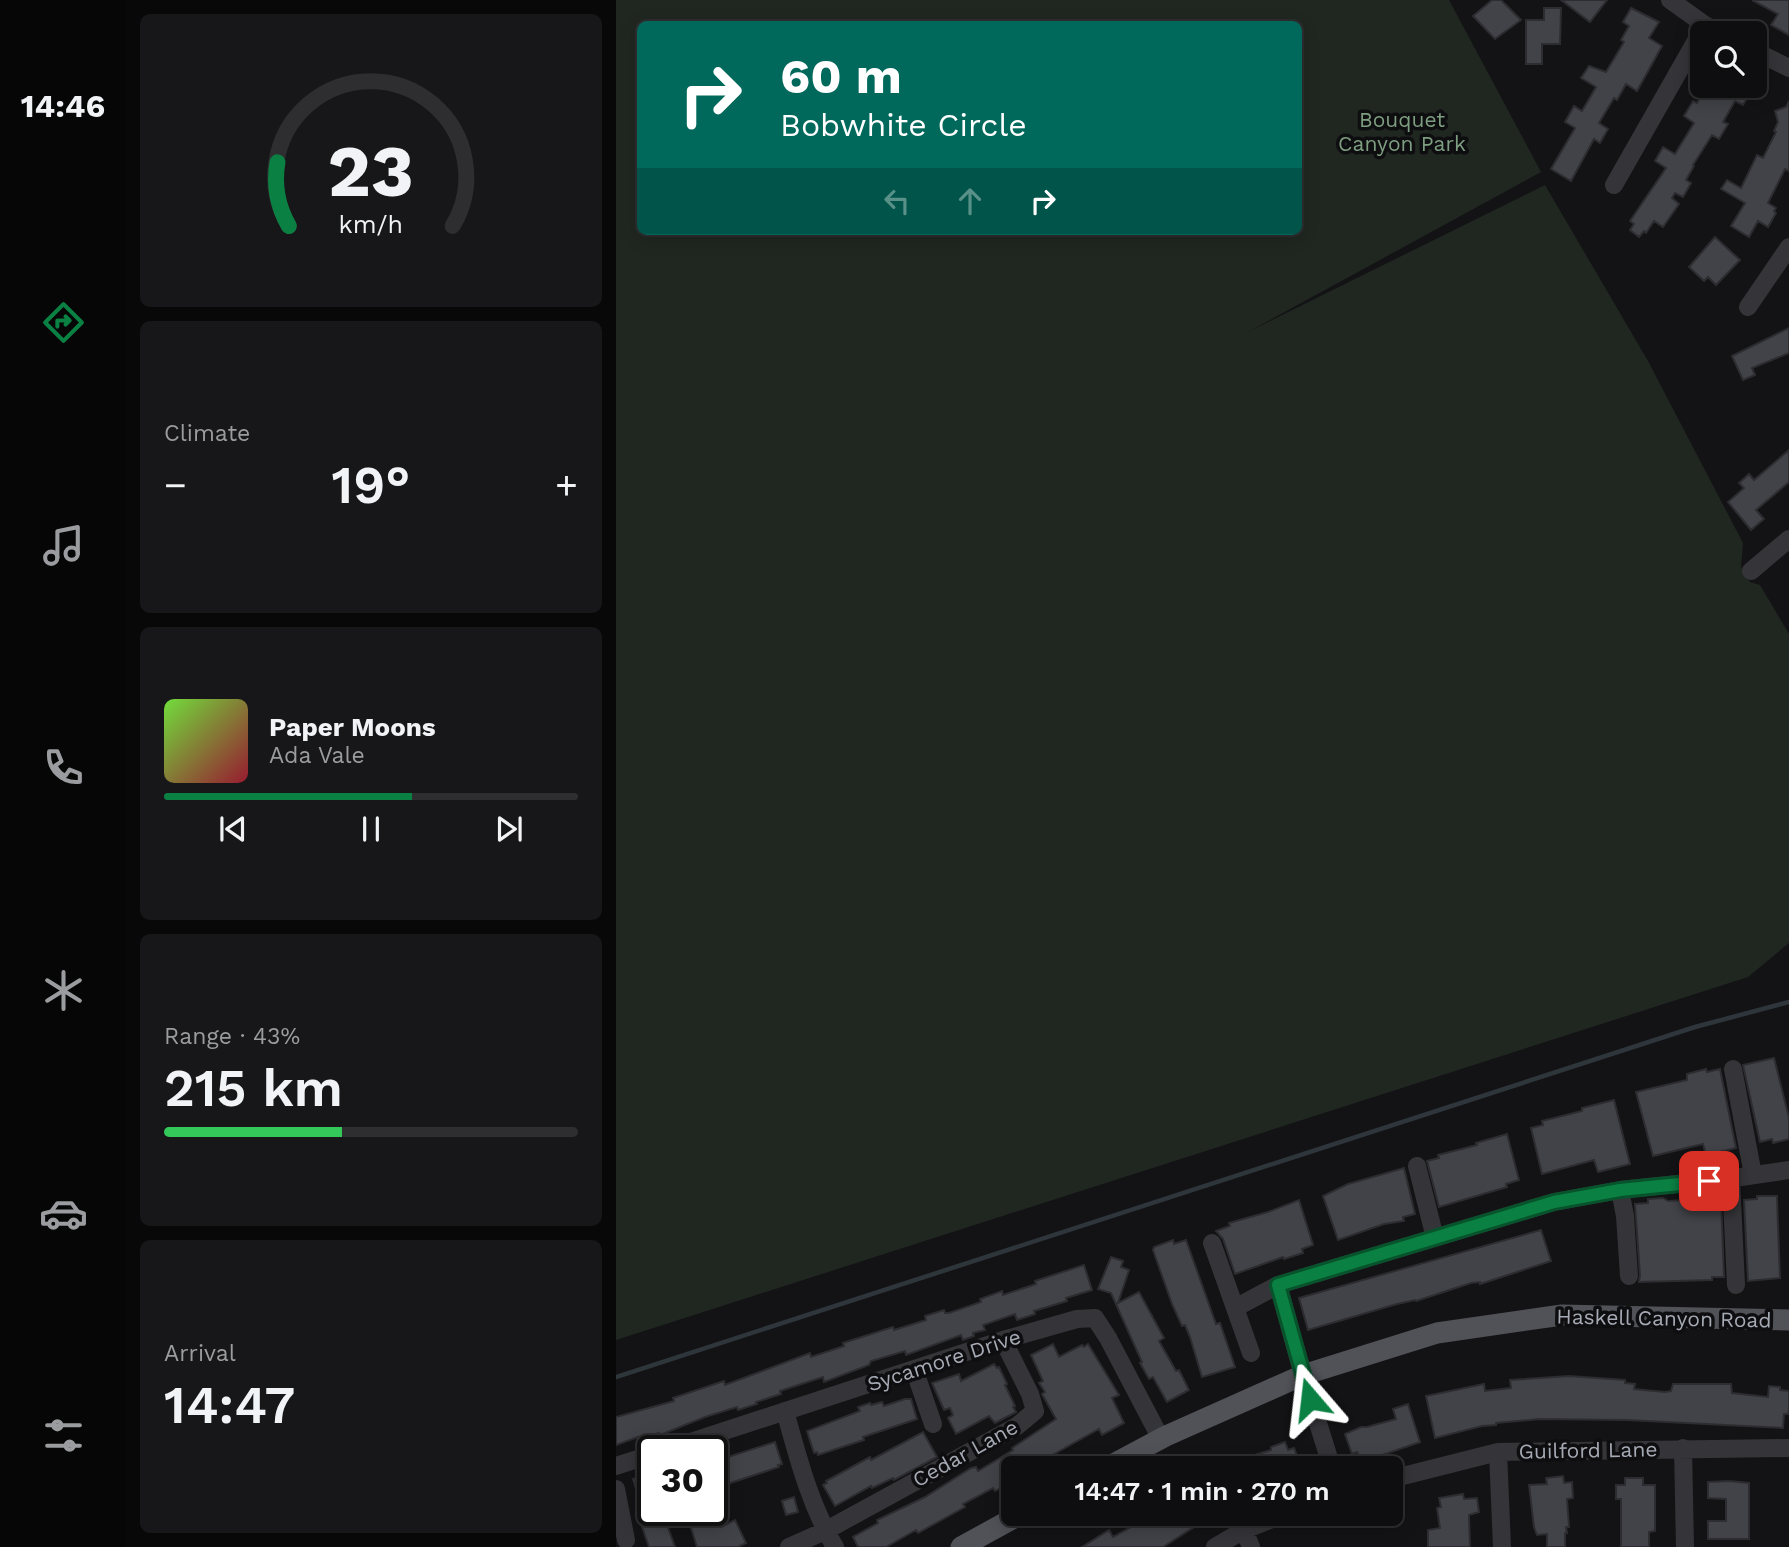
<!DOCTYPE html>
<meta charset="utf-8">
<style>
body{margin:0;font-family:"Work Sans",sans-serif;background:#171719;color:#f1f3f6;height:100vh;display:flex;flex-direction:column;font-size:26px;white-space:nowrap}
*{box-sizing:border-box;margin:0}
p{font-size:23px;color:#9b9c9f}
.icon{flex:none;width:38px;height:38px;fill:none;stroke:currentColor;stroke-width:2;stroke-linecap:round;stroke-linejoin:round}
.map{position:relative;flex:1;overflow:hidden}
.sheet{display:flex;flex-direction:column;gap:14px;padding:14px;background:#080809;width:490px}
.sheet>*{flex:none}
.hud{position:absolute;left:21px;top:21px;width:665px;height:214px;border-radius:10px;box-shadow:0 4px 18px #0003,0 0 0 2px #2e2e30;background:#00695c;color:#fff;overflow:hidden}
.tools{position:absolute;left:1074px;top:21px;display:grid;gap:14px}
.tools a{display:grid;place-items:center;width:77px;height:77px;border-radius:10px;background:#0e0e10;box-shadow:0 4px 18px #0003,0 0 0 2px #2e2e30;font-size:35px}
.speed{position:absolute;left:21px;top:1435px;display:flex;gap:14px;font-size:35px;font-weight:700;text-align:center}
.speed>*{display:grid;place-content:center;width:91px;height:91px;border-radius:50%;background:#0e0e10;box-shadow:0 4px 18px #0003,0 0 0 2px #2e2e30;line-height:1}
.speed .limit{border:4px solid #111;border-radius:10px;background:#fff;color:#111}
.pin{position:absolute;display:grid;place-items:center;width:60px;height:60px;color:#fff;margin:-30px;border-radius:14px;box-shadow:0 4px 10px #0006}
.me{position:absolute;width:77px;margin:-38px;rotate:343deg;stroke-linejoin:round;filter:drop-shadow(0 0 5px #0008)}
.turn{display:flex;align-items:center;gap:24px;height:147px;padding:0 28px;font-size:32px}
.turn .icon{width:91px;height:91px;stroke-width:2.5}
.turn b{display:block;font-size:49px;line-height:60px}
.lanes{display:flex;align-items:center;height:66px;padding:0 28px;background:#0003;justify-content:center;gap:35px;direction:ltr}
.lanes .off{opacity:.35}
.big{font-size:52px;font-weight:600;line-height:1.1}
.sheet .tile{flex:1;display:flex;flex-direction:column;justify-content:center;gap:10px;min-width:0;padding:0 24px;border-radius:10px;background:#171719}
.sheet .dial{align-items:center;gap:0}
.dial svg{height:182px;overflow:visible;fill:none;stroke:#2e2e30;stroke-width:7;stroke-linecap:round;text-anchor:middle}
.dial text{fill:#f1f3f6;stroke:none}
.song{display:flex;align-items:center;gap:21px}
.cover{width:84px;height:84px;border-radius:10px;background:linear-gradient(135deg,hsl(100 70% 55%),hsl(350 70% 35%))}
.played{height:7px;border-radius:4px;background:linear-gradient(90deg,#0b8043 60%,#2e2e30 60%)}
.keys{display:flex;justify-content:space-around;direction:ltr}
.heat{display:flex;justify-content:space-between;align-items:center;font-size:38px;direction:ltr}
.charge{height:10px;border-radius:5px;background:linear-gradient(90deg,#34c759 43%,#2e2e30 0)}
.trip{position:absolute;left:385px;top:1456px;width:402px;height:70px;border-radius:10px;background:#0e0e10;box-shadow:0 4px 18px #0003,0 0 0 2px #2e2e30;font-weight:600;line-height:70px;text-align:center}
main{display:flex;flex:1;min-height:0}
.tabs{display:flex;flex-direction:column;width:126px;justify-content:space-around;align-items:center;background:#060606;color:#9b9c9f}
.tabs .icon{width:49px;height:49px}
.tabs .active{color:#0b8043}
.tabs b{font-size:32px;color:#f1f3f6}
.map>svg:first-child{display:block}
</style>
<main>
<nav class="tabs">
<b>14:46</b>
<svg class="icon active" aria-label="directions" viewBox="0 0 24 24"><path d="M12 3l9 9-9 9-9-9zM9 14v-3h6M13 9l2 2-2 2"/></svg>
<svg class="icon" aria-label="music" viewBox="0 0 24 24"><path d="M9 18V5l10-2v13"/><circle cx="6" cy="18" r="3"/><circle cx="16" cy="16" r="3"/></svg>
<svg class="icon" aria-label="phone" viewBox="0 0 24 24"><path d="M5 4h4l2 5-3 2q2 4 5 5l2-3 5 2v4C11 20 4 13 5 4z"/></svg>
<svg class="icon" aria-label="climate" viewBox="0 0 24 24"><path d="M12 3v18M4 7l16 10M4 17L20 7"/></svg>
<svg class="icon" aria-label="car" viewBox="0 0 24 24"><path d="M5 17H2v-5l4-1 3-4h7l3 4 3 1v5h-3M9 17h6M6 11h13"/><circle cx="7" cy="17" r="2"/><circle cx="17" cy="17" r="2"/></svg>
<svg class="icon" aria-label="filters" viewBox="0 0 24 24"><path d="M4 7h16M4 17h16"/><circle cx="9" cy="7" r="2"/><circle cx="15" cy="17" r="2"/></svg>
</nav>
<section class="sheet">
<div class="tile dial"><svg viewBox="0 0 100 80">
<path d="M14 69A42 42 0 1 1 86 69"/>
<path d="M14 69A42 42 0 0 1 9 41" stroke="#0b8043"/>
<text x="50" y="56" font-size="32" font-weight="700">23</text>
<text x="50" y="72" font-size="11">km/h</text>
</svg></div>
<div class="tile"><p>Climate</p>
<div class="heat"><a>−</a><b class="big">19°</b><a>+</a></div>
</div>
<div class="tile">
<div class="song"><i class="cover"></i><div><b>Paper Moons</b><p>Ada Vale</p></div></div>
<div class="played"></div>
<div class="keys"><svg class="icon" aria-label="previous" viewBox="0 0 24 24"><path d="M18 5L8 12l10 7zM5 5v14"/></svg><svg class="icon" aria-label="pause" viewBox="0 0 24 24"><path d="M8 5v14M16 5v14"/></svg><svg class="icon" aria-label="next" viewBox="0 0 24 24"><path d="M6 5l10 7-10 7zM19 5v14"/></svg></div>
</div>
<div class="tile"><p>Range · 43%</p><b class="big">215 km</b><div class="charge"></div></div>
<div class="tile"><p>Arrival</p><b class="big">14:47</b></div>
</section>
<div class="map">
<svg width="1173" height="1547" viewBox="0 0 1173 1547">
<rect width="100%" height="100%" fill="#131315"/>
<path fill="#202721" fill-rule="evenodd" d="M0 0H833L925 172 632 332 929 185 1032 361 1127 543 1125 567 1134 582 1144 585 1173 634V943L1132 977 0 1340ZM24 24H682V231H24Z"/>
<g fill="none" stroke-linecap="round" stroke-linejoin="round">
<path stroke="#2e363c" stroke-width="4.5" d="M0 1377 1079 1027 1173 1002"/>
</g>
<path fill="#424348" stroke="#2d2d31" stroke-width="2" d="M876 0H885L905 20 879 39 857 16Z
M945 0H991L974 22Z
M1136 0H1173V35L1155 25 1162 14Z
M928 8H945L944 44H926V64H910V20H928Z
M1015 8 1043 22 1033 38 1046 46 1021 91 1010 84 1001 100 998 98 983 123 992 129 984 143 978 139 955 181 935 169 959 128 949 122 958 106 966 111 980 87 965 78 973 66 990 72 1008 42 1005 40 1013 26 1007 22Z
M1091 86H1122L1134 93 1127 105 1119 101 1107 122 1112 124 1103 139 1096 135 1077 165 1078 166 1070 180 1075 183 1067 197 1059 193 1056 198 1063 204 1047 227 1038 221 1030 233 1028 231 1023 237 1014 230 1018 224 1014 221 1050 168 1039 161 1047 147 1059 154 1078 123 1068 116 1077 101 1081 103Z
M1173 101V171L1169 169 1152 203 1160 208 1158 211 1160 213 1152 227 1142 221 1133 237 1115 226 1129 203 1105 189 1111 180 1125 188 1141 155 1147 158 1160 132 1158 131 1162 122 1159 111 1170 107Z
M1099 237 1124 260 1100 285 1092 277 1088 281 1073 267Z
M1173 328V353L1136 368 1139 375 1127 380 1116 356Z
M1173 450V482L1140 510 1148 519 1135 530 1112 502 1128 488 1123 483 1133 474 1138 480Z
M1158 1058 1173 1118V1139L1157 1143 1156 1139 1144 1142 1127 1065Z
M1090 1069 1091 1072 1104 1069 1120 1148 1090 1155 1087 1144 1037 1156 1020 1092 1071 1080V1074Z
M998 1100 1014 1164 982 1172 978 1160 926 1174 915 1128 927 1125 926 1121 966 1111V1108Z
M891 1134 903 1180 890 1184 891 1187 823 1207 811 1161 823 1158 822 1155 861 1145 860 1143Z
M788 1168 799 1214 787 1217 788 1221 768 1224 722 1240 707 1196 732 1184Z
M1141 1196H1161V1199L1164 1278 1132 1281 1128 1200 1141 1199Z
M1047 1198 1052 1201 1105 1198 1108 1277H1096V1280L1023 1282 1024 1275 1019 1204 1032 1203V1199Z
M683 1200 697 1245 686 1249 687 1253 668 1259 667 1257 619 1274 607 1239 600 1231 614 1226 613 1223 652 1212Z
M925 1230 935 1261 864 1284V1282L855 1283 800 1301 799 1300 781 1304 692 1330 683 1298Z
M557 1240 558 1244 570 1240 600 1324 604 1323 619 1367 586 1377 574 1337 569 1325 566 1326 556 1304 537 1250 538 1247Z
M495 1257 507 1261 505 1267 513 1270 502 1303 523 1292 548 1338 543 1341 560 1371 563 1370 573 1390 551 1402 537 1377 533 1379 524 1363 526 1362 495 1293 482 1289Z
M468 1265 476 1290 450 1298 451 1301 418 1311 419 1314 401 1320 399 1314 367 1325 369 1330 357 1333 358 1336 347 1340 345 1335 290 1355 289 1351 255 1361 253 1365 208 1382 207 1377 164 1391 165 1394 140 1402 141 1404 122 1410 121 1407 89 1417 44 1435 43 1433 22 1439V1437L0 1445V1417L58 1401 57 1398 108 1381 109 1385 194 1353 195 1357 228 1346 227 1343 277 1327 278 1330 310 1320 309 1316 328 1310 329 1313H333L365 1302 364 1299 386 1291 387 1295 420 1284 419 1281Z
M437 1344 443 1357 466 1345 468 1347 472 1344 503 1395 496 1398 508 1423 486 1435 483 1429 424 1462 426 1465 420 1468H397V1481L379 1491 377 1488 347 1504 349 1507 302 1533 300 1530 270 1547H242L237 1537 262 1523 261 1520 309 1497 355 1468 360 1467 362 1471 397 1450 396 1448 440 1419 426 1394 429 1392 423 1383 427 1381 415 1355Z
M378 1364 381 1368 383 1367 391 1384 389 1385 399 1406 397 1407 400 1412 379 1423 373 1416 340 1434 332 1418 337 1415 334 1408 328 1410 316 1383 343 1374 345 1381Z
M953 1376 1009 1380V1383L1019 1384 1018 1389 1049 1392 1055 1391 1057 1384H1115L1116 1393 1152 1397 1153 1386 1164 1387V1390L1173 1391V1410L1172 1414H1168L1167 1428 1011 1420 923 1419 880 1423V1425L866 1426 819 1438 810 1396 868 1384 869 1391 895 1388 894 1380Z
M289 1399H295L301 1419 247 1437 248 1440 226 1447 202 1455 201 1452 198 1453 191 1431 244 1411 242 1407 254 1403 255 1405 266 1402 268 1406Z
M792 1404 804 1442 746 1462 741 1452 736 1454 729 1434 745 1427H751L780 1419 777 1409Z
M307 1432 321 1457 278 1480 277 1478 256 1488 255 1486 219 1506 207 1485 211 1483 210 1481 254 1457 255 1460Z
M159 1442 166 1464 162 1465 163 1467 96 1489V1462Z
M669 1442 672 1450 678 1448 684 1464 678 1466 679 1468H633L629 1458 655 1450V1447Z
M37 1473V1510H100L105 1527 119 1520 130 1543 122 1547H81L71 1515 50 1522 59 1547H33L23 1518H26L22 1507 25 1506 17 1479Z
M947 1476 948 1483 956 1482 957 1498 951 1499 953 1527H950L951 1533H949V1547H931V1534L921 1535 918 1527 913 1485 931 1484 930 1478Z
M1009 1478H1027V1485H1039V1531L1033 1532V1547H1005V1499H1000V1485H1009Z
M1113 1481 1133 1483V1539H1092V1521H1110V1499L1092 1498V1482Z
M847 1494 848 1499 861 1498 863 1512 853 1515 854 1547H812V1530L824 1528 821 1508 825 1507 823 1498Z
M178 1497 182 1512 170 1515 166 1501Z
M524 1514H603L586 1522 547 1547H466L493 1530 497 1537 528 1520Z"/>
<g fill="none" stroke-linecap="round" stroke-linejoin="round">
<path stroke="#353539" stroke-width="18" d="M1054 0 1089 25 1105 33
M1139 51 1173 68
M998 185 1089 25
M1132 307 1173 247
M1135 571 1173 539
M1117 1069 1137 1175
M801 1166 819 1238
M1115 1179 1120 1285
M1004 1190 1009 1216 1013 1276
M596 1243 635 1353
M619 1308 662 1285
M298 1369 317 1424
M169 1411C182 1458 194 1505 219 1547
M1067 1448 1069 1547
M47 1451 387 1340 461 1319 479 1318 492 1338 545 1439
M882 1452 886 1547
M0 1466 37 1454
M716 1468 687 1375 662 1285 938 1202 1004 1190 1118 1178 1173 1170
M775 1479 882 1452 1173 1448
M0 1489 10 1540
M628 1530 635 1547
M173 1547 209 1531 401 1426 419 1411 414 1394 387 1340
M599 1547 628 1530 669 1514"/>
<path stroke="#515258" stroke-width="21" d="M490 1468 550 1436 687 1375 821 1333 946 1315 1173 1320
M345 1547 405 1514"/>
</g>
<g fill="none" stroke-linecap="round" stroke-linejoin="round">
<defs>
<path id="route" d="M694 1399 662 1285 938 1202 1004 1190 1093 1181"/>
</defs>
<use href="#route" stroke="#07532c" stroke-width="18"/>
<use href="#route" stroke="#0b8043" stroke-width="12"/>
</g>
<g text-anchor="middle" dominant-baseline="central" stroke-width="7" stroke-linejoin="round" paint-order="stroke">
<g font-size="21" fill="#7e9e81" stroke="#0e0e10">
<text x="786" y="119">Bouquet<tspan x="786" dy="24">Canyon Park</tspan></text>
</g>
<g font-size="21" fill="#a6aab4" stroke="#0e0e10">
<text transform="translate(1048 1318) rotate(1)">Haskell Canyon Road</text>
<text transform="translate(328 1360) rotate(-18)">Sycamore Drive</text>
<text transform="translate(972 1450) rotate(-1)">Guilford Lane</text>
<text transform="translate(349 1453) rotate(-29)">Cedar Lane</text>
</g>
</g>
</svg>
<div class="tools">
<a><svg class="icon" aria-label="search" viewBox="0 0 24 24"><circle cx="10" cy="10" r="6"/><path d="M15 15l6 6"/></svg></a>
</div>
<div class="speed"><div class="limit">30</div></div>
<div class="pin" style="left:1093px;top:1181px;background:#d93025"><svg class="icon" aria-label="arrive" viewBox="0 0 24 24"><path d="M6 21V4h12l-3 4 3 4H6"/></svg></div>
<svg class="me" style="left:694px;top:1399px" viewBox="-20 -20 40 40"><path d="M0-17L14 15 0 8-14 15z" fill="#0b8043" stroke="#fff" stroke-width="4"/></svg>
<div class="trip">14:47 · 1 min · 270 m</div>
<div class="hud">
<div class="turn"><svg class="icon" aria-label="right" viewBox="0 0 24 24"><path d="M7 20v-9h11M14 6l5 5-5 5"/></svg><div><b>60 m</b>Bobwhite Circle</div></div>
<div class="lanes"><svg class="icon off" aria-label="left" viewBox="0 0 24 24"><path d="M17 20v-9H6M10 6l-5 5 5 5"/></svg><svg class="icon off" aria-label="ahead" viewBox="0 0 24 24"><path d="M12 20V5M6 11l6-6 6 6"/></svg><svg class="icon" aria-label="right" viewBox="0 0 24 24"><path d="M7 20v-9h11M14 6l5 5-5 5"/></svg></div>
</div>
</div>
</main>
